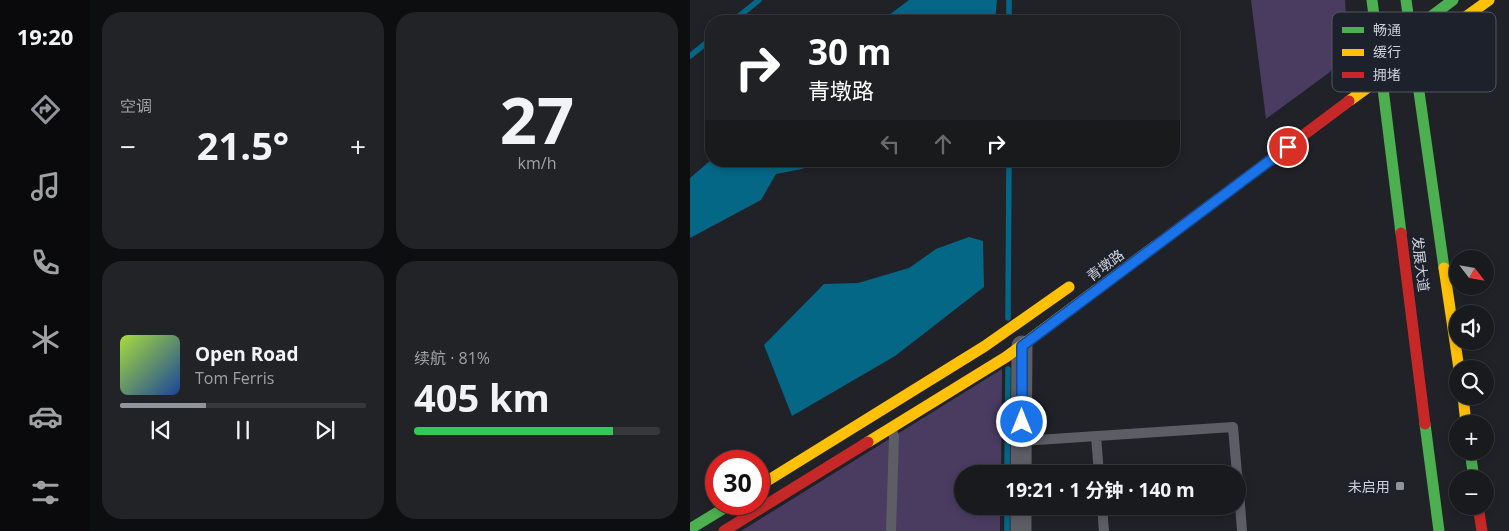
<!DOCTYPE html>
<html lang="zh">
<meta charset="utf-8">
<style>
body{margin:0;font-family:"Open Sans","Noto Sans SC",sans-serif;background:#212327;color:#f1f3f6;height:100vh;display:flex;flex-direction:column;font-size:19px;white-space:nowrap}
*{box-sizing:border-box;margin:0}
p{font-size:16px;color:#9fa1a4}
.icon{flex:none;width:28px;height:28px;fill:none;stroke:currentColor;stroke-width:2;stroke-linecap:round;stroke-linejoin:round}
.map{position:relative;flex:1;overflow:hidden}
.panel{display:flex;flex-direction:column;gap:12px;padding:12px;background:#0d0e10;width:600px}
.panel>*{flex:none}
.hud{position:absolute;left:15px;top:15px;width:475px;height:152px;border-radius:20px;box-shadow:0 2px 8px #0003,0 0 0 1px #36383c;background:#202124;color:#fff;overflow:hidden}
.needle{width:32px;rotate:121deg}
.tools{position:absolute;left:759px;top:250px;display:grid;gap:10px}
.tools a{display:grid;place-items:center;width:45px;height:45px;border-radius:50%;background:#181a1e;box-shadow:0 2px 8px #0003,0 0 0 1px #36383c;font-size:25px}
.speed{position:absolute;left:15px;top:450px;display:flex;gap:10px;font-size:25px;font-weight:700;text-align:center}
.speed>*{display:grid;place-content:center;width:65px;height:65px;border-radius:50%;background:#181a1e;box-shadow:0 2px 8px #0003,0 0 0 1px #36383c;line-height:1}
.speed .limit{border:8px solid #d22;background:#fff;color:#111}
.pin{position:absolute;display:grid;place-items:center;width:42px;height:42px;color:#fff;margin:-21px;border:2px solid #fff;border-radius:50%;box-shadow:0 1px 5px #0007}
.me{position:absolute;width:55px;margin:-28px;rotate:0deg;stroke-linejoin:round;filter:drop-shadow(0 0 4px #0008)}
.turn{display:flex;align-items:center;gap:18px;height:105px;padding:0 20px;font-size:22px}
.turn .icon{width:65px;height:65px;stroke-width:2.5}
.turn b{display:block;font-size:35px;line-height:42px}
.lanes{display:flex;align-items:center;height:48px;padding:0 20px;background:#0003;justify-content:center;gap:25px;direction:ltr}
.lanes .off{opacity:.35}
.big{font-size:38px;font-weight:700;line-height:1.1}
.panel .card{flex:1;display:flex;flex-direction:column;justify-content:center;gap:8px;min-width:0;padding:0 18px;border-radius:20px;background:#212327}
.panel .dial{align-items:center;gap:0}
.dial b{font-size:65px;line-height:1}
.song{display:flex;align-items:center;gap:15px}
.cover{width:60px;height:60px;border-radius:8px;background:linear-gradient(135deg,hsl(80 70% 55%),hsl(220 70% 35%))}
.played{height:5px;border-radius:2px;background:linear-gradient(90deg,#91949b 35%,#36383c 35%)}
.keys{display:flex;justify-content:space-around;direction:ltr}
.heat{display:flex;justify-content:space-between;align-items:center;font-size:28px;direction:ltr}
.charge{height:8px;border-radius:4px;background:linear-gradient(90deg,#34c759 81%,#36383c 0)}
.panel .tiles{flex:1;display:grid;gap:12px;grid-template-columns:repeat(2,1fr)}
.trip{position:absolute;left:264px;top:465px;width:292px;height:50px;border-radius:25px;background:#181a1e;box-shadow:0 2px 8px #0003,0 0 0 1px #36383c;font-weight:700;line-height:50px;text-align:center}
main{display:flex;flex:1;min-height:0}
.tab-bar{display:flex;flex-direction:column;width:90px;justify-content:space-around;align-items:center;background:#0a0a0c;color:#9fa1a4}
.tab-bar .icon{width:35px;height:35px}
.tab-bar .on{color:#91949b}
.tab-bar b{font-size:22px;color:#f1f3f6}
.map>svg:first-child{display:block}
</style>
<main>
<nav class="tab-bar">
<b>19:20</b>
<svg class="icon on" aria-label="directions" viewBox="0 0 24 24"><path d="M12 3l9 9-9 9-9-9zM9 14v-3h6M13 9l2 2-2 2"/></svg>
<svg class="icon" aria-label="music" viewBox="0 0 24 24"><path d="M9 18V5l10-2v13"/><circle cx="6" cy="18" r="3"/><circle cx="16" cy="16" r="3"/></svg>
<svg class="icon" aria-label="phone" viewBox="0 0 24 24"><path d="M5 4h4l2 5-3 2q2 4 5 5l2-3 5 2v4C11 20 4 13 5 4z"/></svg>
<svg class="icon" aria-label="climate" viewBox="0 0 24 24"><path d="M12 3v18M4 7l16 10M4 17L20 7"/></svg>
<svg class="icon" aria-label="car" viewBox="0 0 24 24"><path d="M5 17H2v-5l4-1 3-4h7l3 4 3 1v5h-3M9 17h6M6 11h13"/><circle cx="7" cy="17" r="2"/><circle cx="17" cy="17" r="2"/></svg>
<svg class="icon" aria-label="filters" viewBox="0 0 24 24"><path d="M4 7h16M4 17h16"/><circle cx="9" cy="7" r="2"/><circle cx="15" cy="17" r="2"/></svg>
</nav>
<section class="panel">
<div class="tiles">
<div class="card"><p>空调</p>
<div class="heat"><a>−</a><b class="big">21.5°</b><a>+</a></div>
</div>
<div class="card dial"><b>27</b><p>km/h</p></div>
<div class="card">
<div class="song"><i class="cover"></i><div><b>Open Road</b><p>Tom Ferris</p></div></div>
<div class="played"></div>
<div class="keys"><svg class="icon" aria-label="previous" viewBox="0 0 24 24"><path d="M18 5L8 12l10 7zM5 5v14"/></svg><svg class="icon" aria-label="pause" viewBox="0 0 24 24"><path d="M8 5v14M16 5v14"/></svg><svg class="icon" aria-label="next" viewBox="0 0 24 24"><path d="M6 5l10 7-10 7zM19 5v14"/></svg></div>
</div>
<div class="card"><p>续航 · 81%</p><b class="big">405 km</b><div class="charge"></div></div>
</div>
</section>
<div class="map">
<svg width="819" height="531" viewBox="0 0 819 531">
<rect width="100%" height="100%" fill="#202228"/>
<path fill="#4a3c61" d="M561 0H655L656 20 654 46 640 72 576 119Z
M312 369 311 474H272V506H310V531H51Z"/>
<path fill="#046786" d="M219 0H307L305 21H191Z
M21 160V161H130L112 169 86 174 71 200 0 238V178Z
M279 237 293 241 294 287 205 356 102 416 74 345 134 284 168 283 219 268 246 249Z"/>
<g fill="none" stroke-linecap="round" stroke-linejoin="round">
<path stroke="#046786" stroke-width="5.5" d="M43 21 69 0
M319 21V0
M0 56 21 39
M318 318 319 161
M317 474 318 369
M317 531V506"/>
<path stroke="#5c5d65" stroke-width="10" d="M406 436 409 474
M332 441 543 427 547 474
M548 477 552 531
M412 506 414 531
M201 531 204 436 201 429"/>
<path stroke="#5c5d65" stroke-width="21" d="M331 474 332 346
M331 531V506"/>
<path stroke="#4caf50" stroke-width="11" d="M682 0 711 233
M716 0 754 268
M672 68 763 0
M735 424 749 531
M780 451 784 479
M0 529 41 504"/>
<path stroke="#ffc107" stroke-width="11" d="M659 101 799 0
M754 268 769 369
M773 396 776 424
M178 442 316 357 465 246
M69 486 295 346 379 287"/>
<path stroke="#c62828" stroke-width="11" d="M711 233 735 424
M465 246 659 101
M788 506 792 531
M34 531 178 442"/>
</g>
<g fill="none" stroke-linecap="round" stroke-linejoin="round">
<defs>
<path id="route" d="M332 422V346L598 147"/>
</defs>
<use href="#route" stroke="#114b97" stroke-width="12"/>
<use href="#route" stroke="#1a73e8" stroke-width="9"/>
</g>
<rect fill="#91949b" stroke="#1c212c" stroke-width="2" x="705" y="481" width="10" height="10" rx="2.5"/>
<g text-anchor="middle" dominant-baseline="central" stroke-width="5" stroke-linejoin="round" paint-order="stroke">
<g font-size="14" fill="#ced1d9" stroke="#1c212c">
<text transform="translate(731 264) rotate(83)">发展大道</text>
<text transform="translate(415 265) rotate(-37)">青墩路</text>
</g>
<g font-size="14" fill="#ced1d9" stroke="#1c212c" text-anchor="end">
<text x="700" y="486">未启用</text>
</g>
</g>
<rect x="642" y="12" width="164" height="80" rx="8" fill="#1c212c" stroke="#515660" stroke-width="1"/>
<rect x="652" y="27" width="22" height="6" fill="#4caf50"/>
<rect x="652" y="49" width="22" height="7" fill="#ffc107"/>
<rect x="652" y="72" width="22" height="6" fill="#c62828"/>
<g font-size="14" fill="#ced1d9">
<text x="683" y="35">畅通</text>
<text x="683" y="57">缓行</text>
<text x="683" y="80">拥堵</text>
</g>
</svg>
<div class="tools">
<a><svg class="needle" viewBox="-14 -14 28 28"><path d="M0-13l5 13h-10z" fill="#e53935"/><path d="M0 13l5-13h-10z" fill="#9fa1a4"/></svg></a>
<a><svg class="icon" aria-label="sound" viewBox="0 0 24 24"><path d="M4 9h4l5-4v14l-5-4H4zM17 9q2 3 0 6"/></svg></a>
<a><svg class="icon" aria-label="search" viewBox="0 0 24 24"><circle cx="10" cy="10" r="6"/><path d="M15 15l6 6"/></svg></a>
<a>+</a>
<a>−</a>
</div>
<div class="speed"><div class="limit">30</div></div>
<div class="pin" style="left:598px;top:147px;background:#d93025"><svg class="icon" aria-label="arrive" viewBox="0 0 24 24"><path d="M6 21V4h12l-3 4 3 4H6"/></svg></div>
<svg class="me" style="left:332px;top:422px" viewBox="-20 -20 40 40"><circle r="17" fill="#1a73e8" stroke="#fff" stroke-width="3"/><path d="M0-11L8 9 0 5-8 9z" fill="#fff"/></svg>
<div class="trip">19:21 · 1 分钟 · 140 m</div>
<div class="hud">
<div class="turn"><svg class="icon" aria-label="right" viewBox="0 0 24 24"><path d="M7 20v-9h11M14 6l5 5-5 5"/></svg><div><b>30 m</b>青墩路</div></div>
<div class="lanes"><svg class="icon off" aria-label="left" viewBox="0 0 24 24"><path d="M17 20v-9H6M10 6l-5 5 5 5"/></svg><svg class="icon off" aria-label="ahead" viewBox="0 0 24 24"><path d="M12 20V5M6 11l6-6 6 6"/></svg><svg class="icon" aria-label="right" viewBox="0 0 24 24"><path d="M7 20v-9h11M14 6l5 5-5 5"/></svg></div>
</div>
</div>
</main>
